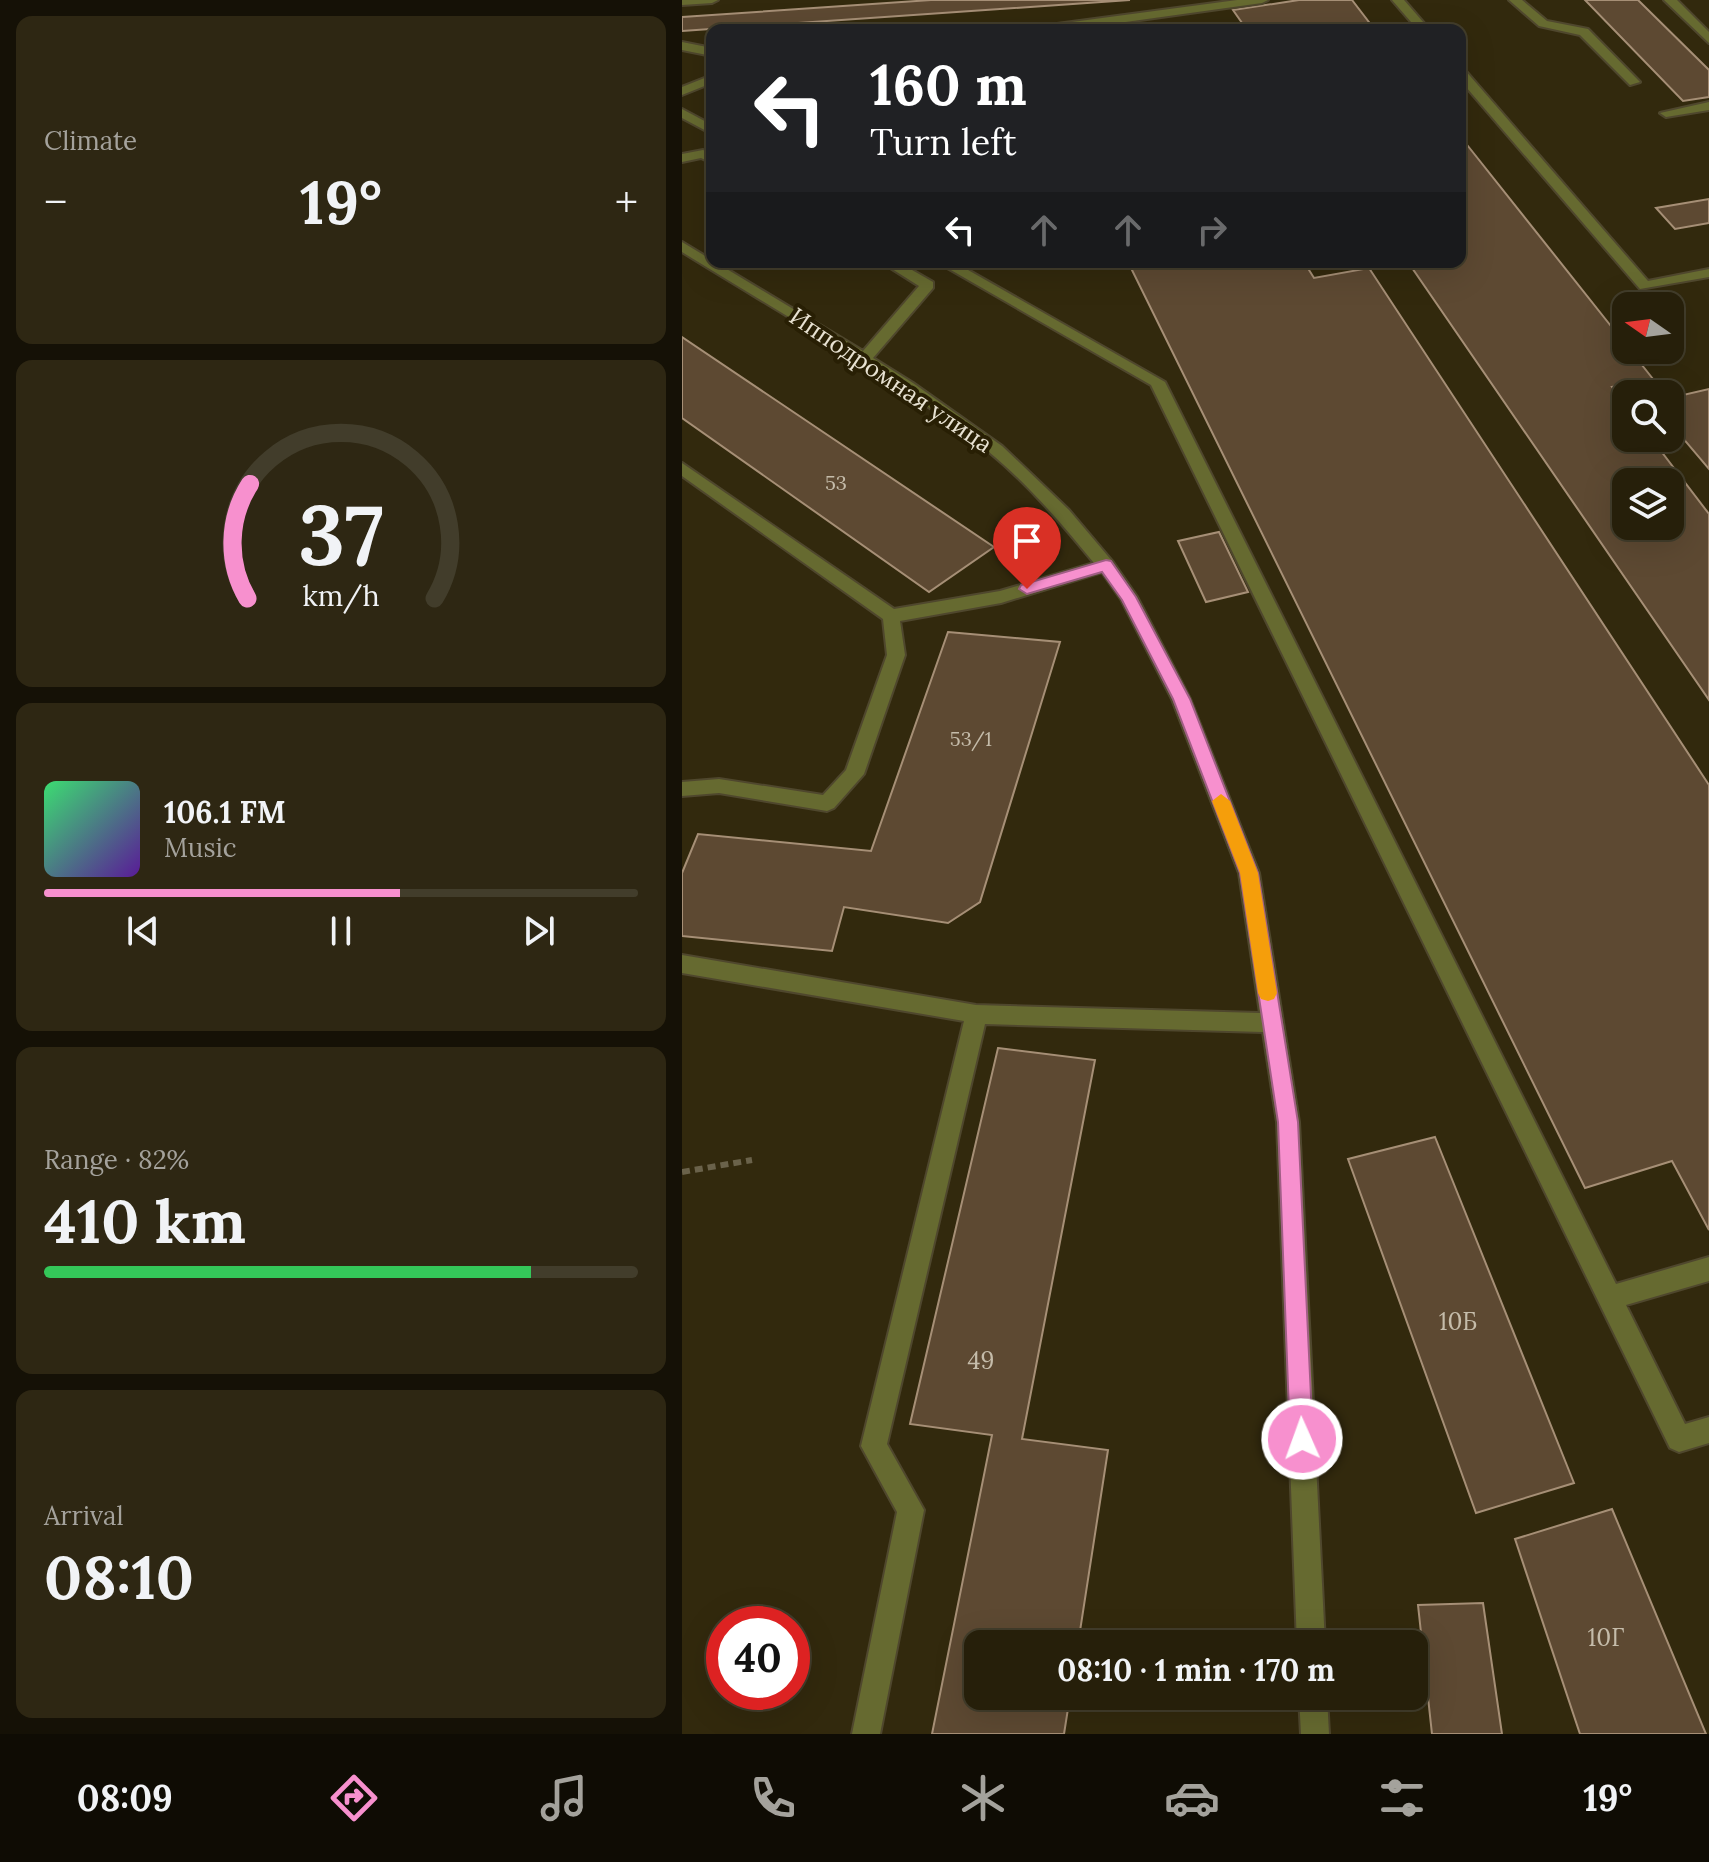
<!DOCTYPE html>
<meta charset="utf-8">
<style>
body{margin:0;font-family:Lora,serif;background:#2e2713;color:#f1f3f6;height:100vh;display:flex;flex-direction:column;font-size:30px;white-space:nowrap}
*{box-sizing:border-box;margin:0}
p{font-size:26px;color:#a4a29c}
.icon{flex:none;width:44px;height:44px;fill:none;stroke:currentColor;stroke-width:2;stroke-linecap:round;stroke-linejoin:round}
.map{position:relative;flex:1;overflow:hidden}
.side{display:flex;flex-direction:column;gap:16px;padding:16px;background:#151106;width:682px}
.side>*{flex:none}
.banner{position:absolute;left:24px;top:24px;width:760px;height:244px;border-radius:16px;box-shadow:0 8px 32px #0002,0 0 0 2px #423d2b;background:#202124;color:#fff;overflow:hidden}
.needle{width:52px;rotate:284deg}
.tools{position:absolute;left:930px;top:292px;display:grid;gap:16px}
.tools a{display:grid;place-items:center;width:72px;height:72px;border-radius:16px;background:#261f0a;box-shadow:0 8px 32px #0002,0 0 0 2px #423d2b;font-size:40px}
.speed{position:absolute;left:24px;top:1606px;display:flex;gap:16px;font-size:40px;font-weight:700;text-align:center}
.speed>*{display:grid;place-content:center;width:104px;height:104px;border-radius:50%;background:#261f0a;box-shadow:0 8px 32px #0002,0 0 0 2px #423d2b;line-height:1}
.speed .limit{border:12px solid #d22;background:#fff;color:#111}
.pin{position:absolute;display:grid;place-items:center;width:68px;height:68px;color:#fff;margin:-82px -34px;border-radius:50% 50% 50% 0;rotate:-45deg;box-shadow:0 0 8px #0007}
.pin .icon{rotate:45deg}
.me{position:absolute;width:88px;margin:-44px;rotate:358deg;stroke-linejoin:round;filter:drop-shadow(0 0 6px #0008)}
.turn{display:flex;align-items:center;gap:28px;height:168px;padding:0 32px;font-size:36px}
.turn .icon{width:104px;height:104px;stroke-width:2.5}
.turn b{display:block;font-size:56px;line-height:68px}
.lanes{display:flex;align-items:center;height:76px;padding:0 32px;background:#0003;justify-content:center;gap:40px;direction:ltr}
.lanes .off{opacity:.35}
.big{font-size:60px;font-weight:700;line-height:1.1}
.side .widget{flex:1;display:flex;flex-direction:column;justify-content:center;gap:12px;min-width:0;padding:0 28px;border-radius:16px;background:#2e2713}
.side .dial{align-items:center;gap:0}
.dial svg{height:208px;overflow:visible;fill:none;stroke:#423d2b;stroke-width:7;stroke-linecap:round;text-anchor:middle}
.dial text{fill:#f1f3f6;stroke:none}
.song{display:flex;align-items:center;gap:24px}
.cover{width:96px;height:96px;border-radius:12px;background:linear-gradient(135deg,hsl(140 70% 55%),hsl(270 70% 35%))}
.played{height:8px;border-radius:4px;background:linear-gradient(90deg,#f790ce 60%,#423d2b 60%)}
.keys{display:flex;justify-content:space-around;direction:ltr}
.heat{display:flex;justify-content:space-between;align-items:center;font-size:44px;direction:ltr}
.charge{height:12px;border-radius:6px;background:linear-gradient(90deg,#34c759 82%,#423d2b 0)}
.trip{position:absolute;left:282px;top:1630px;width:464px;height:80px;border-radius:16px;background:#261f0a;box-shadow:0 8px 32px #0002,0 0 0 2px #423d2b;font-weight:700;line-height:80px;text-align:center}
.dock{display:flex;height:128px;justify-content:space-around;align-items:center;background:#0f0c04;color:#a4a29c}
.dock .icon{width:56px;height:56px}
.dock .selected{color:#f790ce}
.dock b{font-size:36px;color:#f1f3f6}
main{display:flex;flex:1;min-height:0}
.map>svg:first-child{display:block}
</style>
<main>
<section class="side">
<div class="widget"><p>Climate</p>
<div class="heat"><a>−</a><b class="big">19°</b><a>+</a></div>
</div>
<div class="widget dial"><svg viewBox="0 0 100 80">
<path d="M14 69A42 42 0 1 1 86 69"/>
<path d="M14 69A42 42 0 0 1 15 25" stroke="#f790ce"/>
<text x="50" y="56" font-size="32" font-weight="700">37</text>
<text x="50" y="72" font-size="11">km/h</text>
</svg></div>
<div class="widget">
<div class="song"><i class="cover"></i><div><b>106.1 FM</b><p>Music</p></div></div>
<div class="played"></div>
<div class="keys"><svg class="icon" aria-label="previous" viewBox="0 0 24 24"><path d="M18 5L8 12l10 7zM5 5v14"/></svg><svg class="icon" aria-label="pause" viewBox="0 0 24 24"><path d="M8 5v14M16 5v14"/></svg><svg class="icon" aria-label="next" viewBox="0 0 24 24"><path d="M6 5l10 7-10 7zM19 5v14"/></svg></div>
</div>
<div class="widget"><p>Range · 82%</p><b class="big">410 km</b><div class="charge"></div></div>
<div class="widget"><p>Arrival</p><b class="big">08:10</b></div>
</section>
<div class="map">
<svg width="1027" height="1734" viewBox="0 0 1027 1734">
<rect width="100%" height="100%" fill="#32290d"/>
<path fill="#5d4932" stroke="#a68f76" stroke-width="2" fill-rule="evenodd" d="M249 0H448L0 31V17Z
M617 0H670L693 30H565L551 10Z
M903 0H956L1027 70V97L1001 101Z
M476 24 479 30H432Z
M778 136 944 345V350H948L971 379 930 387 944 406V438H969L1027 514V700L726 262H778ZM944 482H988V526H944Z
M1027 199V223L993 229 974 208Z
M446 262H622L632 278 687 268 1027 785V1230L990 1161 903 1188Z
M0 337 312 547 247 592 0 418Z
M1027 389V469L988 423V398Z
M537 532 566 592 524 602 496 541Z
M266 632 378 642 298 902 266 923 162 907 150 951 0 936V873L16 834 189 851Z
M316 1048 413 1060 340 1439 426 1450 396 1644H296V1696H388L382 1734H250L310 1435 228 1424Z
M753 1137 892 1483 794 1513 666 1159Z
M930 1509 1024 1734H898L833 1539Z
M801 1603 820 1734H750L736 1605Z"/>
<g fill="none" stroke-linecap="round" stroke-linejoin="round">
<defs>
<path id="minor" d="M0 0H36L30 3 0 5Z
M555 0H586L580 3 386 30H354L360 26Z
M710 0H722L748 30H736Z
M827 0H840L865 21 906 29 958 82 948 85 898 35 857 26Z
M982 0H995L1027 32V43Z
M0 42 30 48V56L0 50Z
M778 68 782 69 966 281 1027 269V277L958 289 778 80Z
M30 75V83L0 95V87Z
M1027 102V110L984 117 978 113Z
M0 109 30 125V134L0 118Z
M21 150 30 154V163L19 158 0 162V154Z
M0 242 181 351 237 286 199 262H216L251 282V288L191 358 231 383 320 446 387 510 430 561 455 597 508 699 577 873 617 1122 643 1644H615L595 1122 581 1032 303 1024 205 1444 242 1510 198 1734H170L215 1512 179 1446 282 1021 0 973V955L294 1005 578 1013 557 873 490 699 439 599 420 572 319 603 218 621 223 655 182 774 152 808 145 811 37 793 0 796V782L37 779 141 795 164 770 205 655 201 619 0 476V463L212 609 318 591 412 563C380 524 346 484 307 452 212 376 103 316 0 252Z
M255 262H272L483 382 934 1284 1027 1257V1281L944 1305 1003 1424 1027 1417V1443L997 1452 988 1448 469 385Z
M617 1696H645L647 1734H619Z"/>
</defs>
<use href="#minor" stroke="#4f472d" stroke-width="4"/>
<path stroke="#6a624a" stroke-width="6" stroke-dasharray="8 5" stroke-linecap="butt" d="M0 1172 70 1160"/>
<use href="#minor" fill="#666a30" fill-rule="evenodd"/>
</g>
<path fill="#f790ce" stroke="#a15e86" stroke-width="2" d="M424 560 429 561 454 597 508 699 576 873 616 1122 631 1439 628 1447 620 1450 612 1447 608 1439 596 1122 558 873 491 699 440 600 420 572 345 594 337 589 339 585Z"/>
<path fill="#f59e0b" d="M539 794 548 801 576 873 595 993 592 999 586 1001 579 999 576 993 558 873 530 801Z"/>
<g text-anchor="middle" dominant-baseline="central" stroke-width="8" stroke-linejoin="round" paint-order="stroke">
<g font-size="20" fill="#c5bcaa">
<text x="154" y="482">53</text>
<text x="289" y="738">53/1</text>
</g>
<g font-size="24" fill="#e8e2d2" stroke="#281f04">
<text transform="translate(209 380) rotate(34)">Ипподромная улица</text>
</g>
<g font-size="24" fill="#c5bcaa">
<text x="776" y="1321">10Б</text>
<text x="299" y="1360">49</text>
<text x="924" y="1637">10Г</text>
</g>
</g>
</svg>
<div class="tools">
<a><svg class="needle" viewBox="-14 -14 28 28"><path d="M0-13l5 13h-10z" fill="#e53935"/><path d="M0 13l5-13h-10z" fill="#a4a29c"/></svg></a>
<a><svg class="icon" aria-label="search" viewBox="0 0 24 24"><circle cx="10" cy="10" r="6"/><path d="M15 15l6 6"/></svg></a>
<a><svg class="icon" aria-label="layers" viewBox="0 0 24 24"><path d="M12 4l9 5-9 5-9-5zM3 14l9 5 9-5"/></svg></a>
</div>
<div class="speed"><div class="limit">40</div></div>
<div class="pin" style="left:345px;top:589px;background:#d93025"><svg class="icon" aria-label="arrive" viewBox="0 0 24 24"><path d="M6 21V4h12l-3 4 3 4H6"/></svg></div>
<svg class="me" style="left:620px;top:1439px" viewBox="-20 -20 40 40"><circle r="17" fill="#f790ce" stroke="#fff" stroke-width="3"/><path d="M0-11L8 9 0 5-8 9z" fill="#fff"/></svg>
<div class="trip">08:10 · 1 min · 170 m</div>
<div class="banner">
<div class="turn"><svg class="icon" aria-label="left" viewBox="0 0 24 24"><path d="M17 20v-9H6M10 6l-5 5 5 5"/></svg><div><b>160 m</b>Turn left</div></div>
<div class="lanes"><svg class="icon" aria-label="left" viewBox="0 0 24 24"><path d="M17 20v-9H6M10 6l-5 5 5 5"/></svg><svg class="icon off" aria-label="ahead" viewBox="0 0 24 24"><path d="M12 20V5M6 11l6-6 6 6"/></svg><svg class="icon off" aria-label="ahead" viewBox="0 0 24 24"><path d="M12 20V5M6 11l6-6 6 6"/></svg><svg class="icon off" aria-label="right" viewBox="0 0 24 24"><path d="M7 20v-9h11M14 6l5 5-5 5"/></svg></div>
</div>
</div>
</main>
<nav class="dock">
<b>08:09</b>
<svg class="icon selected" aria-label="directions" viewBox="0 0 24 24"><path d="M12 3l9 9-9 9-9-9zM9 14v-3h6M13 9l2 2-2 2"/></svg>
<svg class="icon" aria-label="music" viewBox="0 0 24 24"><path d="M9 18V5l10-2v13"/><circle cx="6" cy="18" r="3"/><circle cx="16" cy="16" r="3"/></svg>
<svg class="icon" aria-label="phone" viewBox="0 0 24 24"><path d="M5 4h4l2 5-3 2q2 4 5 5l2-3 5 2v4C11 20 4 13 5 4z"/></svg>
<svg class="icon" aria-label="climate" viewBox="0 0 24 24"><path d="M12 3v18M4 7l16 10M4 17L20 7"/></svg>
<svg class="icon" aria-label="car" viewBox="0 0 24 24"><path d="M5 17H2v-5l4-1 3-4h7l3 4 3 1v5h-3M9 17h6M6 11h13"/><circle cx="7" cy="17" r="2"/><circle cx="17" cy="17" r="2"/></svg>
<svg class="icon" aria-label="filters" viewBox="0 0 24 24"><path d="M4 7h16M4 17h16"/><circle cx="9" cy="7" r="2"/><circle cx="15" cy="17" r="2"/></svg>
<b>19°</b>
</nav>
